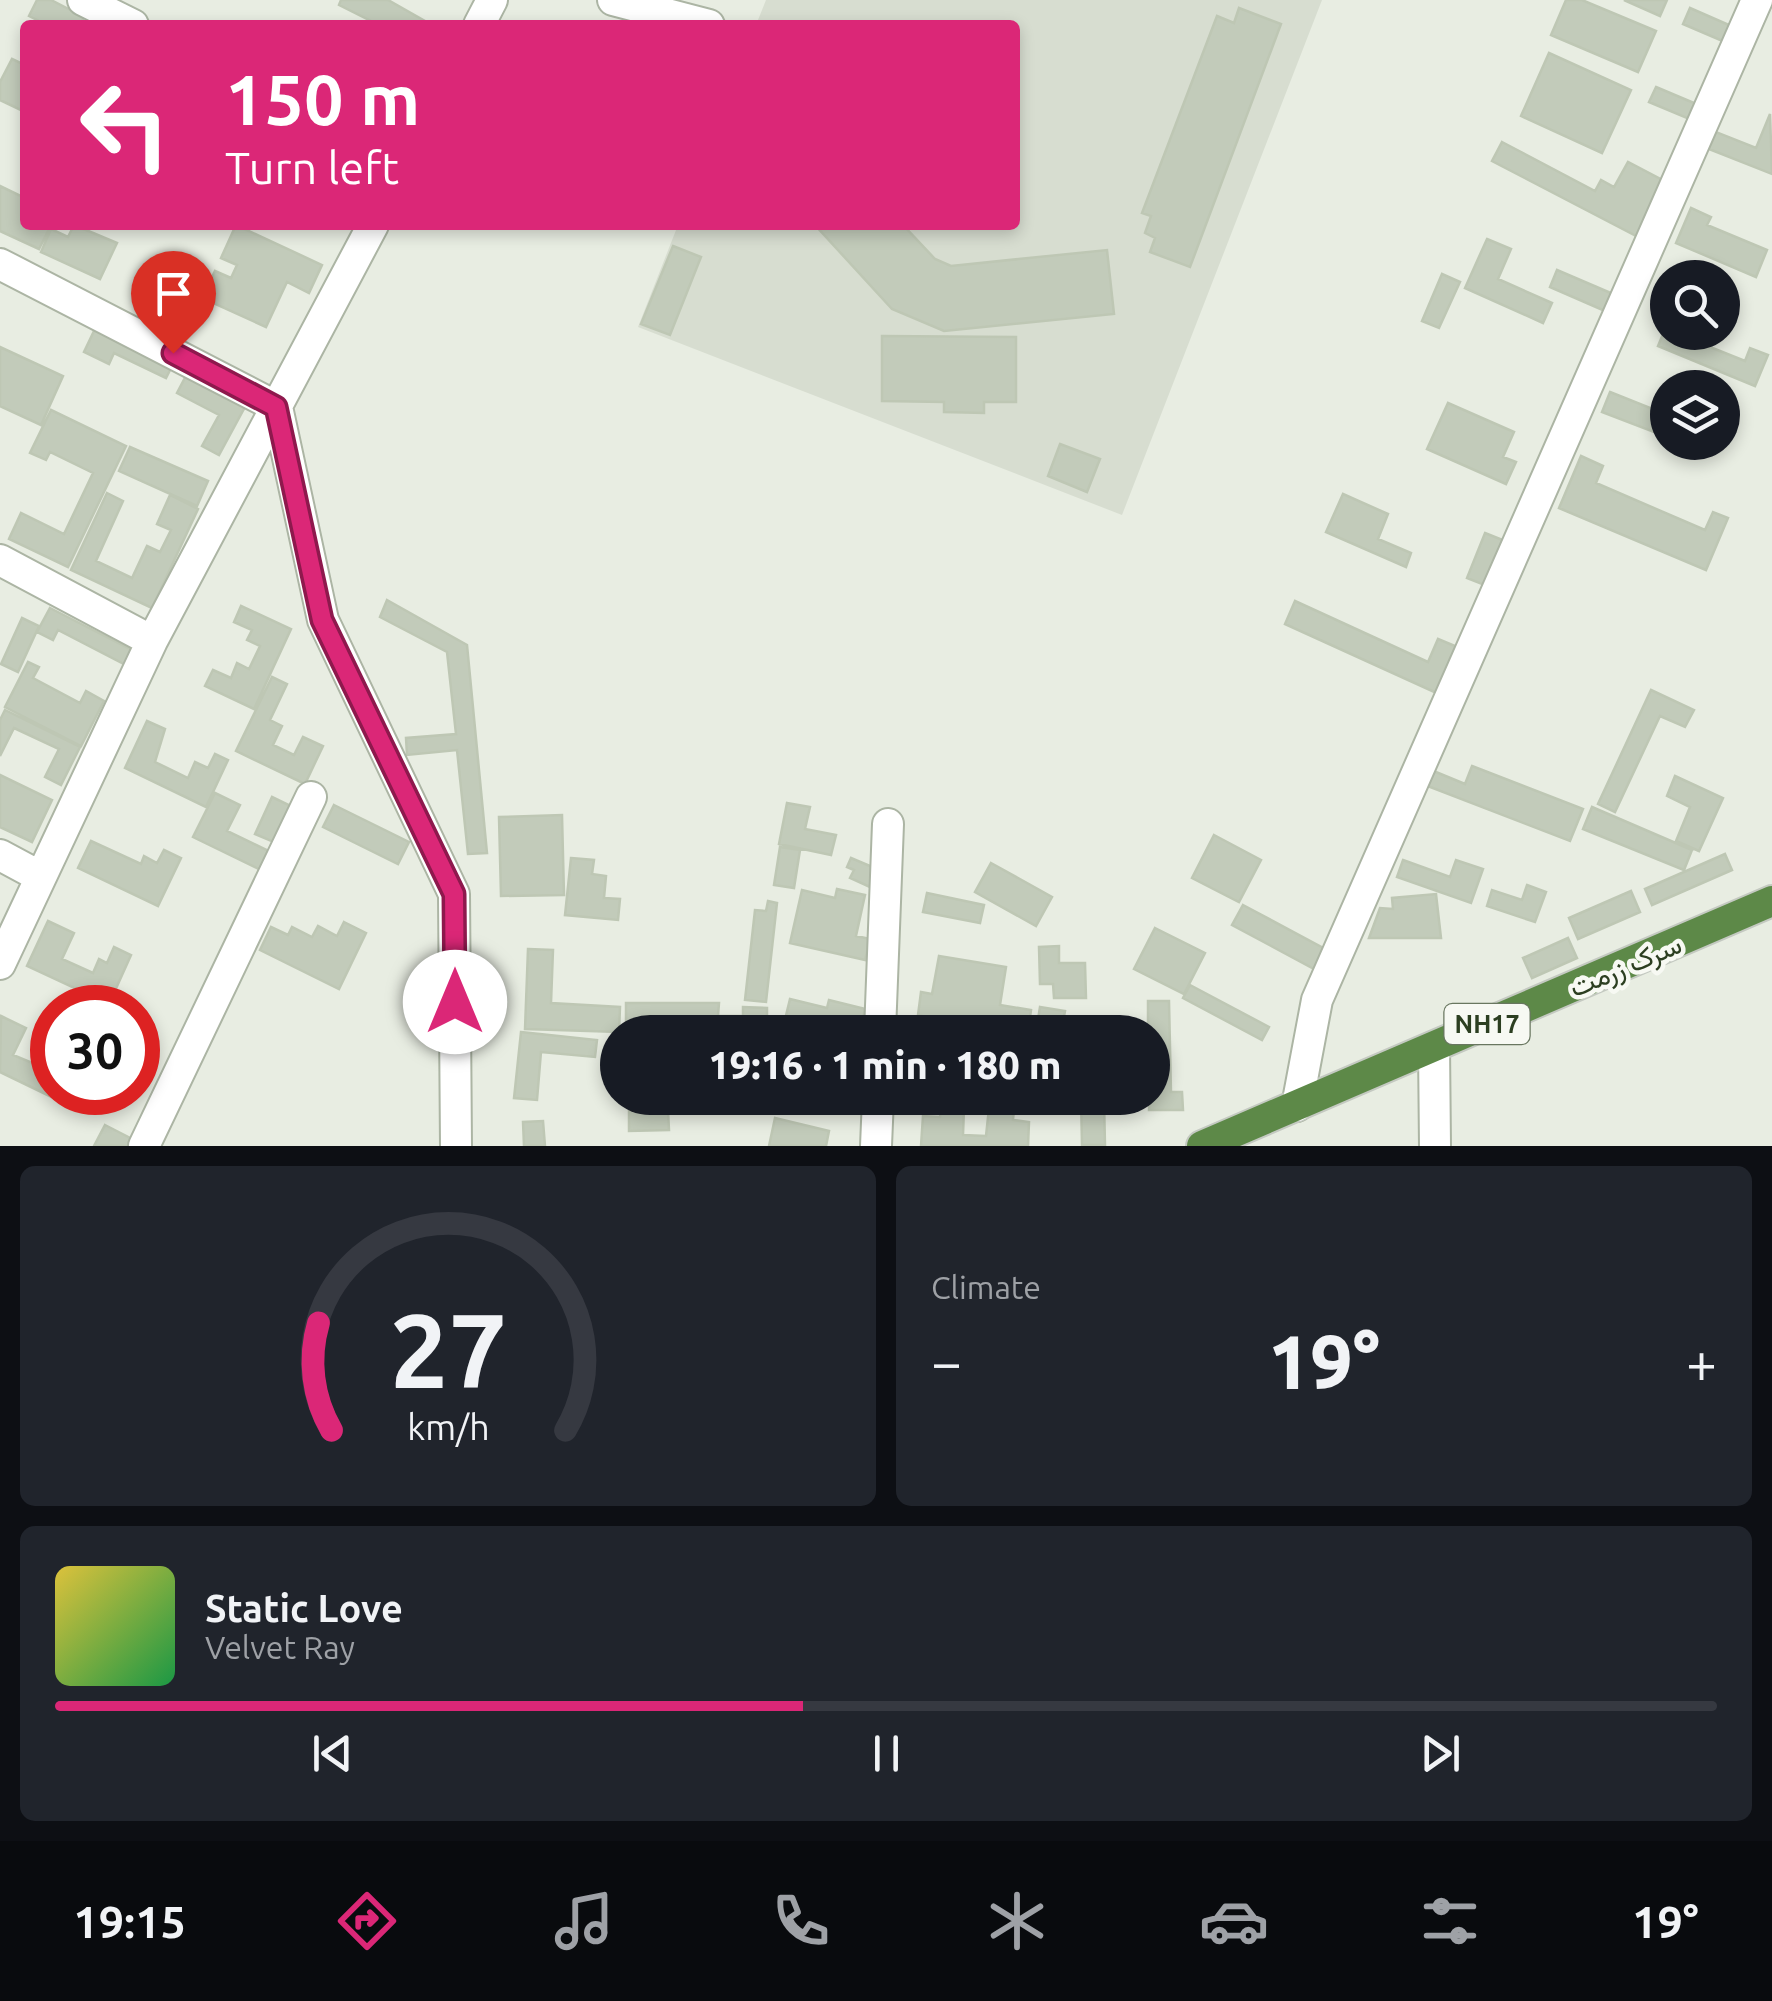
<!DOCTYPE html>
<meta charset="utf-8">
<style>
body{margin:0;font-family:Ubuntu,Vazirmatn,sans-serif;background:#20242c;color:#f1f3f6;height:100vh;display:flex;flex-direction:column;font-size:38px;white-space:nowrap}
*{box-sizing:border-box;margin:0}
p{font-size:32px;color:#9ea1a6}
.icon{flex:none;width:55px;height:55px;fill:none;stroke:currentColor;stroke-width:2;stroke-linecap:round;stroke-linejoin:round}
.map{position:relative;height:1146px;overflow:hidden}
.details{display:flex;flex-direction:column;gap:20px;padding:20px;background:#0d0f14;flex:1}
.details>*{flex:none}
.top-card{position:absolute;left:20px;top:20px;width:1000px;height:210px;border-radius:10px;box-shadow:0 5px 15px #0003;background:#db2777;color:#fff;overflow:hidden}
.controls{position:absolute;left:1650px;top:260px;display:grid;gap:20px}
.controls a{display:grid;place-items:center;width:90px;height:90px;border-radius:50%;background:#171b24;box-shadow:0 5px 15px #0003;font-size:50px}
.speed{position:absolute;left:30px;top:985px;display:flex;gap:20px;font-size:50px;font-weight:700;text-align:center}
.speed>*{display:grid;place-content:center;width:130px;height:130px;border-radius:50%;background:#171b24;box-shadow:0 5px 15px #0003;line-height:1}
.speed .limit{border:15px solid #d22;background:#fff;color:#111}
.pin{position:absolute;display:grid;place-items:center;width:85px;height:85px;color:#fff;margin:-102px -42px;border-radius:50% 50% 50% 0;rotate:-45deg;box-shadow:0 0 10px #0007}
.pin .icon{rotate:45deg}
.me{position:absolute;width:110px;margin:-55px;rotate:0deg;stroke-linejoin:round;filter:drop-shadow(0 0 8px #0008)}
.turn{display:flex;align-items:center;gap:35px;height:210px;padding:0 40px;font-size:45px}
.turn .icon{width:130px;height:130px;stroke-width:2.5}
.turn b{display:block;font-size:70px;line-height:85px}
.big{font-size:75px;font-weight:800;line-height:1.1}
.details .widget{flex:1;display:flex;flex-direction:column;justify-content:center;gap:15px;min-width:0;padding:0 35px;border-radius:15px;background:#20242c}
.details .dial{align-items:center;gap:0}
.dial svg{height:260px;overflow:visible;fill:none;stroke:#363941;stroke-width:7;stroke-linecap:round;text-anchor:middle}
.dial text{fill:#f1f3f6;stroke:none}
.song{display:flex;align-items:center;gap:30px}
.cover{width:120px;height:120px;border-radius:15px;background:linear-gradient(135deg,hsl(50 70% 55%),hsl(140 70% 35%))}
.played{height:10px;border-radius:5px;background:linear-gradient(90deg,#db2777 45%,#363941 45%)}
.keys{display:flex;justify-content:space-around;direction:ltr}
.heat{display:flex;justify-content:space-between;align-items:center;font-size:55px;direction:ltr}
.details .tiles{flex:1;display:grid;gap:20px;grid-template-columns:1fr 1fr}
.widget:last-child{grid-column:span 2}
.trip{position:absolute;left:600px;top:1015px;width:570px;height:100px;border-radius:50px;background:#171b24;box-shadow:0 5px 15px #0003;font-weight:800;line-height:100px;text-align:center}
.tab-bar{display:flex;height:160px;justify-content:space-around;align-items:center;background:#090b0e;color:#9ea1a6}
.tab-bar .icon{width:70px;height:70px}
.tab-bar .on{color:#db2777}
.tab-bar b{font-size:45px;color:#f1f3f6}
.map>svg:first-child{display:block}
</style>
<div class="map">
<svg width="1772" height="1146" viewBox="0 0 1772 1146">
<rect width="100%" height="100%" fill="#e8ede2"/>
<path fill="#d7ddd0" d="M766 0H1322L1122 515 638 327 678 225H1015V25H756Z"/>
<path fill="#c2cbba" stroke="#bec7b4" stroke-width="2.5" d="M37 0H51L84 17 80 25H47L29 16Z
M341 0H388L432 25H379L339 5Z
M1566 0H1582L1656 31 1638 72 1551 35Z
M1624 0H1667L1660 16Z
M1239 8 1281 24 1190 267 1150 252 1155 238 1145 233 1151 216 1142 213 1217 16 1234 23Z
M1690 8 1738 29 1732 45 1683 24Z
M1549 53 1631 90 1602 153 1521 116Z
M12 59 25 65V112L0 100V82Z
M1656 87 1701 106 1694 121 1649 102Z
M1770 114 1772 174 1709 149 1716 132 1756 148Z
M1502 142 1595 191 1601 180 1614 187 1628 162 1672 185 1644 240 1492 161Z
M0 186 25 198V225H51L39 249 0 231Z
M1691 208 1711 217 1707 225 1767 250 1756 277 1676 243Z
M74 225 117 243 100 279 41 252 51 229 68 237Z
M236 225 322 265 309 293 287 282 266 327 202 298 215 271 231 278 237 265 221 258Z
M815 225H903L935 259 951 266 1107 250 1114 314 944 331 892 309Z
M1487 239 1511 249 1498 279 1552 303 1543 323 1465 288Z
M673 246 701 257 670 335 641 324Z
M1557 270 1620 297 1612 314 1550 287Z
M1442 274 1460 282 1439 328 1422 321Z
M95 329 172 366 166 378 114 353 109 364 84 352Z
M1665 329 1745 361 1750 348 1768 355 1755 386 1658 346Z
M882 336 1016 337V402H984V413L944 412V402L882 401Z
M0 347 63 376 41 425 0 406Z
M187 374 246 405 219 455 202 446 219 415 177 393Z
M1610 392 1655 410 1662 394 1668 396 1667 437 1602 412Z
M1448 403 1514 432 1503 457 1516 462 1506 484 1427 449Z
M51 410 126 446 68 567 9 539 21 513 64 534 93 473 50 452 46 460 30 453Z
M1060 444 1100 459 1087 492 1048 476Z
M130 447 208 481 197 506 119 471Z
M1581 456 1603 466 1596 483 1705 530 1713 512 1728 518 1706 570 1559 508Z
M107 493 123 501 96 561 132 578 147 546 160 552 171 530 157 524 170 495 198 509 152 608 71 570Z
M1343 494 1388 514 1378 539 1411 553 1406 567 1326 532Z
M1485 533 1505 541 1487 586 1467 578Z
M387 600 467 645 487 853 468 854 457 750 407 755 406 738 456 734 447 652 380 617Z
M1295 601 1428 662 1438 639 1462 649 1441 695 1285 624Z
M241 606 291 629 254 709 205 686 213 670 231 678 237 663 249 669 260 646 247 640 252 630 234 622Z
M50 608 132 650 124 664 58 630 53 640 37 632Z
M22 618 39 626 18 672 1 664Z
M28 662 39 667 33 678 80 703 86 691 104 701 81 746 5 707Z
M272 677 287 684 270 720 282 726 273 745 294 755 303 737 323 746 305 784 236 751Z
M1651 690 1694 710 1685 727 1660 716 1615 812 1598 804Z
M5 710 80 747 61 785 45 777 59 749 14 728 0 756V720Z
M147 721 165 729 155 762 188 778 195 762 208 768 215 754 228 760 206 807 125 768Z
M1472 766 1583 809 1570 841 1425 785 1431 770 1465 784Z
M0 775 52 800 32 842 0 827Z
M1675 776 1723 798 1699 851 1676 841 1690 807 1667 796Z
M215 793 240 805 227 831 271 852 263 871 193 837Z
M272 797 293 807 276 843 255 834Z
M787 803 810 807 805 829 836 835 831 855 779 844Z
M334 805 409 842 398 864 323 827Z
M1592 807 1692 850 1684 870 1583 829Z
M562 815 564 895 501 896 499 817Z
M1214 835 1261 860 1239 902 1192 878Z
M91 841 141 864 144 856 157 863 164 850 181 858 158 906 78 868Z
M780 847 800 850 794 888 774 885Z
M1725 854 1732 870 1652 905 1645 889Z
M571 858 594 860 592 874 606 876 604 898 620 899 618 920 565 915Z
M851 858 877 869 870 887 850 878 854 870 847 867Z
M1403 860 1450 877 1456 860 1483 869 1471 903 1397 877Z
M991 863 1052 897 1036 926 975 892Z
M1527 885 1546 892 1535 922 1487 906 1492 890 1522 900Z
M837 889 865 895 856 936 870 939 865 960 790 943 802 890 835 898Z
M1631 891 1640 912 1578 939 1569 918Z
M927 893 984 905 980 923 923 912Z
M1436 894 1441 938H1369L1380 908 1393 909 1392 898Z
M768 901 777 903 766 1002 745 1000 755 910 766 911Z
M1243 905 1327 950 1316 970 1232 925Z
M48 921 74 933 62 959 93 973 99 959 107 963 114 947 131 955 109 1004 27 966Z
M344 922 366 933 339 989 260 950 271 927 288 935 292 927 312 937 318 926 337 936Z
M1155 928 1205 953 1184 994 1134 969Z
M1568 938 1577 958 1532 978 1523 958Z
M1059 946V963H1085L1086 998H1054L1053 984H1040L1039 947Z
M528 949 553 950 551 1003 620 1007 619 1032 525 1029Z
M939 956 1006 967 1000 1005 1031 1010 1028 1032H1003L918 1015 921 992 932 994Z
M1190 985 1269 1027 1262 1040 1183 998Z
M790 999 827 1008 829 1000 865 1009 860 1032H782Z
M1148 1001H1169L1171 1092H1182L1183 1110H1149L1152 1032H1148Z
M626 1003H719L718 1016H743V1007L767 1008V1032H626Z
M1040 1007 1065 1011 1061 1032H1036Z
M1 1016 26 1028 13 1055 52 1071V1092H67L62 1102 0 1072Z
M521 1032 597 1040 595 1057 541 1052 537 1100 514 1098Z
M1081 1098H1137V1099L1104 1100 1105 1145H1082Z
M941 1106 964 1108 963 1135 986 1136 989 1108 1014 1110 1013 1120 1029 1122 1028 1146H921L923 1116 940 1117Z
M668 1110 669 1130 629 1131V1111Z
M775 1118 829 1131 826 1146H769Z
M543 1121 545 1146H524L523 1122Z
M105 1125 138 1142 136 1146H94Z"/>
<g fill="none" stroke-linecap="round" stroke-linejoin="round">
<defs>
<path id="minor" d="M83 0 133 25
M613 0 709 25
M479 25 492 0
M0 264 277 407 323 620 454 894 456 1146
M0 560 152 641
M0 855 41 877
M0 964 152 641 373 225
M880 1032 888 824
M1434 1047 1435 1146
M1297 1106 1317 1000 1757 0
M144 1146 311 797
M876 1146 878 1098"/>
<path id="trunk" d="M1202 1146 1772 901"/>
</defs>
<use href="#minor" stroke="#acb5a4" stroke-width="34"/>
<use href="#trunk" stroke="#c4c9c1" stroke-width="34"/>
<use href="#minor" stroke="#fff" stroke-width="30"/>
<use href="#trunk" stroke="#5d8948" stroke-width="30"/>
</g>
<g fill="none" stroke-linecap="round" stroke-linejoin="round">
<defs>
<path id="route" d="M173 353 276 407 322 620 454 894 455 1002"/>
</defs>
<use href="#route" stroke="#8e194d" stroke-width="25"/>
<use href="#route" stroke="#db2777" stroke-width="18"/>
</g>
<g text-anchor="middle" dominant-baseline="central" stroke-width="9" stroke-linejoin="round" paint-order="stroke">
<rect fill="#f7f9f3" stroke="#697760" stroke-width="2.5" x="1444.5" y="1004" width="85" height="40" rx="8"/>
<g font-size="25" font-weight="bold" fill="#2c3f21">
<text x="1487" y="1024">NH17</text>
</g>
<g font-size="28" fill="#2c3f21" stroke="#f7f9f3">
<text transform="translate(1625 965) rotate(-23)">سرک زرمت</text>
</g>
</g>
</svg>
<div class="controls">
<a><svg class="icon" aria-label="search" viewBox="0 0 24 24"><circle cx="10" cy="10" r="6"/><path d="M15 15l6 6"/></svg></a>
<a><svg class="icon" aria-label="layers" viewBox="0 0 24 24"><path d="M12 4l9 5-9 5-9-5zM3 14l9 5 9-5"/></svg></a>
</div>
<div class="speed"><div class="limit">30</div></div>
<div class="pin" style="left:173px;top:353px;background:#d93025"><svg class="icon" aria-label="arrive" viewBox="0 0 24 24"><path d="M6 21V4h12l-3 4 3 4H6"/></svg></div>
<svg class="me" style="left:455px;top:1002px" viewBox="-20 -20 40 40"><circle r="19" fill="#fff"/><path d="M0-13L10 11 0 6-10 11z" fill="#db2777"/></svg>
<div class="trip">19:16 · 1 min · 180 m</div>
<div class="top-card">
<div class="turn"><svg class="icon" aria-label="left" viewBox="0 0 24 24"><path d="M17 20v-9H6M10 6l-5 5 5 5"/></svg><div><b>150 m</b>Turn left</div></div>
</div>
</div>
<section class="details">
<div class="tiles">
<div class="widget dial"><svg viewBox="0 0 100 80">
<path d="M14 69A42 42 0 1 1 86 69"/>
<path d="M14 69A42 42 0 0 1 10 36" stroke="#db2777"/>
<text x="50" y="56" font-size="32" font-weight="700">27</text>
<text x="50" y="72" font-size="11">km/h</text>
</svg></div>
<div class="widget"><p>Climate</p>
<div class="heat"><a>−</a><b class="big">19°</b><a>+</a></div>
</div>
<div class="widget">
<div class="song"><i class="cover"></i><div><b>Static Love</b><p>Velvet Ray</p></div></div>
<div class="played"></div>
<div class="keys"><svg class="icon" aria-label="previous" viewBox="0 0 24 24"><path d="M18 5L8 12l10 7zM5 5v14"/></svg><svg class="icon" aria-label="pause" viewBox="0 0 24 24"><path d="M8 5v14M16 5v14"/></svg><svg class="icon" aria-label="next" viewBox="0 0 24 24"><path d="M6 5l10 7-10 7zM19 5v14"/></svg></div>
</div>
</div>
</section>
<nav class="tab-bar">
<b>19:15</b>
<svg class="icon on" aria-label="directions" viewBox="0 0 24 24"><path d="M12 3l9 9-9 9-9-9zM9 14v-3h6M13 9l2 2-2 2"/></svg>
<svg class="icon" aria-label="music" viewBox="0 0 24 24"><path d="M9 18V5l10-2v13"/><circle cx="6" cy="18" r="3"/><circle cx="16" cy="16" r="3"/></svg>
<svg class="icon" aria-label="phone" viewBox="0 0 24 24"><path d="M5 4h4l2 5-3 2q2 4 5 5l2-3 5 2v4C11 20 4 13 5 4z"/></svg>
<svg class="icon" aria-label="climate" viewBox="0 0 24 24"><path d="M12 3v18M4 7l16 10M4 17L20 7"/></svg>
<svg class="icon" aria-label="car" viewBox="0 0 24 24"><path d="M5 17H2v-5l4-1 3-4h7l3 4 3 1v5h-3M9 17h6M6 11h13"/><circle cx="7" cy="17" r="2"/><circle cx="17" cy="17" r="2"/></svg>
<svg class="icon" aria-label="filters" viewBox="0 0 24 24"><path d="M4 7h16M4 17h16"/><circle cx="9" cy="7" r="2"/><circle cx="15" cy="17" r="2"/></svg>
<b>19°</b>
</nav>
